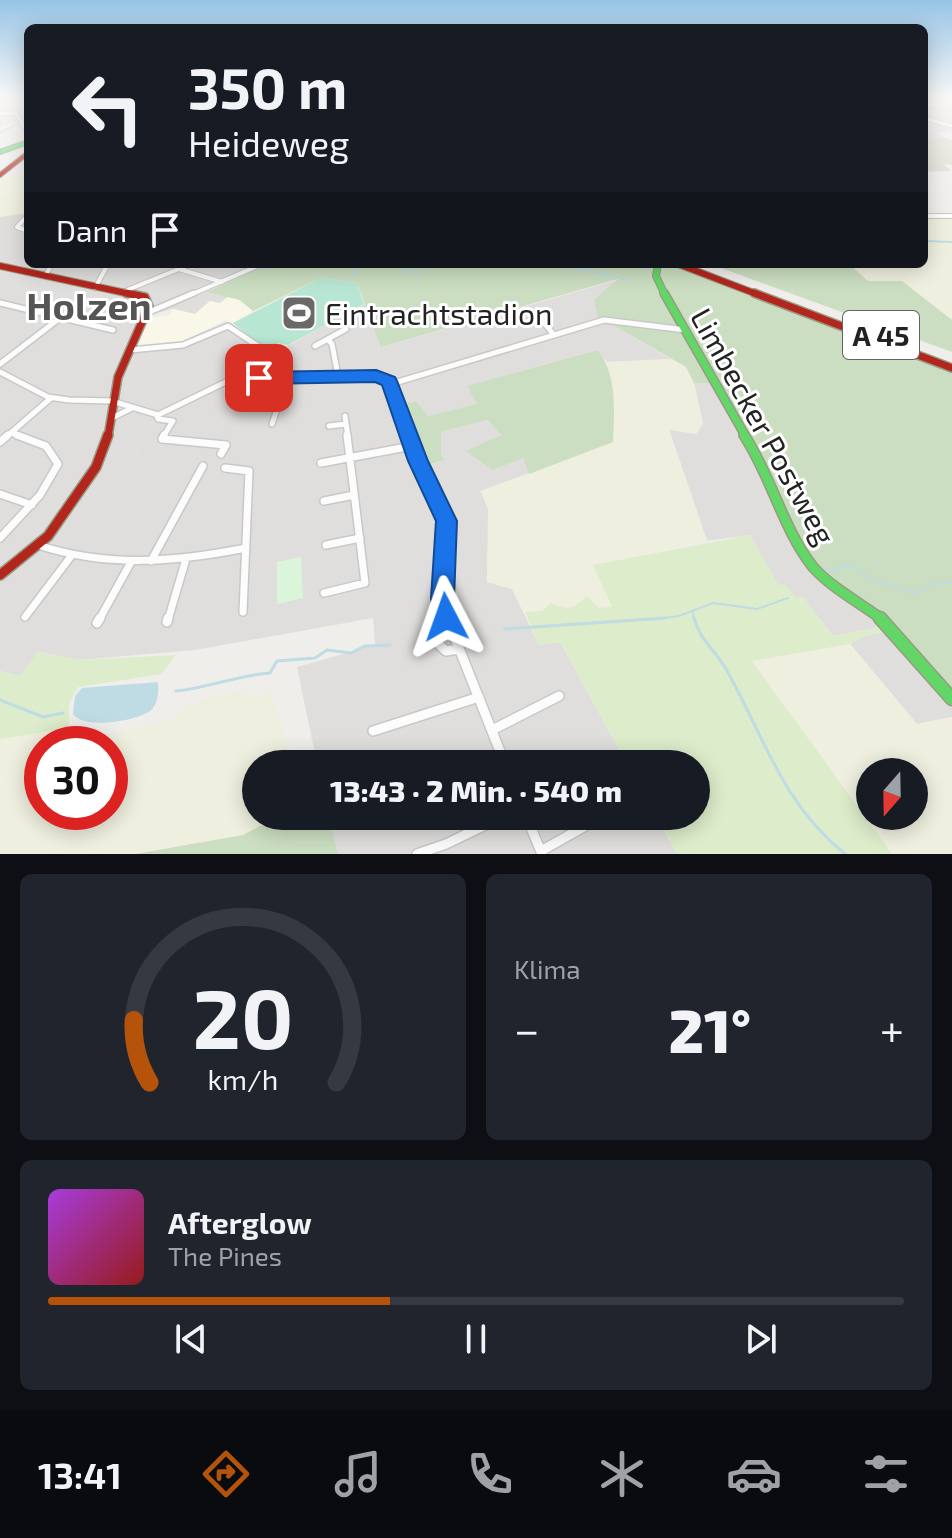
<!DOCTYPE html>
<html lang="de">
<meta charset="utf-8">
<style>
body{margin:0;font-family:"Exo 2",sans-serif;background:#20242c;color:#f1f3f6;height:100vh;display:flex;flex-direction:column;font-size:30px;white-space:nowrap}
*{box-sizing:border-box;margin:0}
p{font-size:26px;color:#9ea1a6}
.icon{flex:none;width:44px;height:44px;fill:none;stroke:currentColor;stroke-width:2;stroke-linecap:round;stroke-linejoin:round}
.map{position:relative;height:854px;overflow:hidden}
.drawer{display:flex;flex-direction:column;gap:20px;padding:20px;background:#0d0f14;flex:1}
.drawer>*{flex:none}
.hud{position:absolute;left:24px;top:24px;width:904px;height:244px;border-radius:12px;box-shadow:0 4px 20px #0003;background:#171b24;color:#f1f3f6;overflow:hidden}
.needle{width:52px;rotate:200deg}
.controls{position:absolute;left:856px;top:758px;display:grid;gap:16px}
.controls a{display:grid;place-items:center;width:72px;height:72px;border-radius:50%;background:#171b24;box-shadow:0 4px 20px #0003;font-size:40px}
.speed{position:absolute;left:24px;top:726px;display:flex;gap:16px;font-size:40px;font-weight:700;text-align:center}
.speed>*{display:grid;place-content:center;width:104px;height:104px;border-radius:50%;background:#171b24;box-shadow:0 4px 20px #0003;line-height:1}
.speed .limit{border:12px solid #d22;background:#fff;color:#111}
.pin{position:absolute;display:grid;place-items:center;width:68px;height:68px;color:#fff;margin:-34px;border-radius:16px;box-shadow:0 4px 12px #0006}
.me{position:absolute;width:88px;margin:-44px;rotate:356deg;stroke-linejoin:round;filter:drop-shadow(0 0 6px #0008)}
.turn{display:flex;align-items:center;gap:28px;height:168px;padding:0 32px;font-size:36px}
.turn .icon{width:104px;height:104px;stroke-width:2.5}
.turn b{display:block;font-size:56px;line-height:68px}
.then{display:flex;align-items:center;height:76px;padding:0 32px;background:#0003;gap:16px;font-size:30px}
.big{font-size:60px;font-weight:800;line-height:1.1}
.drawer .card{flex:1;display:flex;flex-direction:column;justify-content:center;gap:12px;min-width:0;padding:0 28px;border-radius:12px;background:#20242c}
.drawer .dial{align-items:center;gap:0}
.dial svg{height:208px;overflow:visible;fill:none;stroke:#363941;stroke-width:7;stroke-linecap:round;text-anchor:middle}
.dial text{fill:#f1f3f6;stroke:none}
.song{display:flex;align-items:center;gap:24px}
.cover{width:96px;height:96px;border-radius:12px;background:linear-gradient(135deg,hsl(280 70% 55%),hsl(0 70% 35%))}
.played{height:8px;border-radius:4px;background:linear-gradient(90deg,#b45309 40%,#363941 40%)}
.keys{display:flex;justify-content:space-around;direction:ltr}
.heat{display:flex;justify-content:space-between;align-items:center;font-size:44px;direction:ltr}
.drawer .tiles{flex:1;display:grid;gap:20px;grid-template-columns:1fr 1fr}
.card:last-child{grid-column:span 2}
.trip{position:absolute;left:242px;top:750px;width:468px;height:80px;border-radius:40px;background:#171b24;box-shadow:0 4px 20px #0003;font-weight:800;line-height:80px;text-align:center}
.dock{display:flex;height:128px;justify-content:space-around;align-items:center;background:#090b0e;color:#9ea1a6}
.dock .icon{width:56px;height:56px}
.dock .selected{color:#b45309}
.dock b{font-size:36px;color:#f1f3f6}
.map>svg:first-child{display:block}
</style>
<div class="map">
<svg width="952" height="854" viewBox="0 0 952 854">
<rect width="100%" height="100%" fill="#f0eeeb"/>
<path fill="#dfdedc" d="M28 97V119L0 126V99Z
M924 97H952V131L935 133 945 138 924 140Z
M12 213H28V264H259L205 291 230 295 220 304 210 301 195 314 173 309 142 316 125 352 185 348 221 330 232 329 260 352V361L366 303 382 347 621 279 602 319 671 359 607 362 596 350 468 386 477 404 401 423 418 468 444 460 441 454V432L489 420 501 435 467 451 523 457 529 474 481 491 489 511 487 582 512 589 539 645 560 642 627 764H317L297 667 375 645 373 618 195 650 79 660 39 652 20 676 0 671V217Z
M694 383H713L760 461 786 522 885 626 833 636 803 597H796L778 585 750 535 707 541 669 429 696 434 703 424Z
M890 631 952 703V717L917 724 850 644 864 636Z
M329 816H656L677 854H338Z"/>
<path fill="#f8f7e8" d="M230 295 253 311 233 323 225 320 177 345 135 346 148 318 170 315 173 309 195 314 210 301 220 303Z"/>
<path fill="#d9d9cd" d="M945 138 952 140V165L944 164 951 171 924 172V140Z"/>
<path fill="#efefdf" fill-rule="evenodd" d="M28 170V213L0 217V179Z
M924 217 952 218V241L924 240V235H934L924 233Z
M924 243H952V320L902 281H868L849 264H924Z
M671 359 686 367 694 383 703 424 696 434 669 430 707 541 594 565 613 607 525 612 512 589 487 582 488 508 480 491 613 442 614 399 607 362Z
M850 644 917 724 952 717V854H892L751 661ZM870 772H914V816H870Z
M270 688 293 764H256V816H279L243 835 135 854H0V739L69 728 84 736 122 732 170 720 188 705 236 691 258 697ZM42 744H110V812H42Z"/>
<path fill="#ddeccb" d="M750 535 778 585 785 584 796 597H803L833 636 885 626 890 631 864 636 850 644 752 661 892 854H677L656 816H696V764H627L560 642 539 645 525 612 542 611 551 603C569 611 572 610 587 596L599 608 612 607 593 565Z
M38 652 79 660 176 655 162 674 78 687 69 704V728L0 739V671L20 676Z"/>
<path fill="#cbdec1" d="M266 264H669L952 373V692L921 655 814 567 793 529 765 462 719 383H694L686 367 602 319 598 320 594 300 618 279 381 347 357 283 321 278 253 311 240 300 206 292Z
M710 264H849L868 281H902L952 320V352Z
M597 350C618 374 614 411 613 442L529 474 523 458 492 470 466 451 501 435 488 420 441 432V454L444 460 424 466 401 405 416 401 428 416 477 404 467 386Z
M279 816H329L338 854H135L243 835Z"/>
<path fill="#daf5da" d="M301 557 303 598 277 604V562Z"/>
<path fill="#b7e6d2" d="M321 278 357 283 364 304 288 345 279 343 266 349 233 323Z"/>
<path fill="#e0dfde" d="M107 339 129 342 116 369 96 367 72 393 60 396 43 392 58 380 68 383 58 378 75 364 85 363Z
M165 350 148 364 155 374 128 388 132 394 128 396 122 391 132 352Z
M129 413 156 421 153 426 140 423 135 425 120 445 140 449 138 457 113 455 120 433H117L120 417Z
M105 473 117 474 68 547 55 544Z"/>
<path fill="#bfdbe3" d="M158 682C159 691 158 705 150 711 136 721 84 730 73 714L75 696 82 688Z"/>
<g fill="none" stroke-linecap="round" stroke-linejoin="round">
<path stroke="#bfdbe3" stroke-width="2" d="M25 120 28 118
M0 133 20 122
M924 241 952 242
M418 264 415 275 418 280
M559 264 629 280
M404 273 416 266
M351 278 360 264
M822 568 835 572 840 566H854L870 579 915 593 935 583H952
M693 612 694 620
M650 620 679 616 713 603 757 609 788 598"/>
<path stroke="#bfdbe3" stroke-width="3" d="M694 618C699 639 716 651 726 669 765 738 781 802 845 854
M504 629 665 618
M176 691C208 688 238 675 270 673L277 661 315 658 327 650 351 653 365 646 390 645
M0 700 43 717 63 713"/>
<defs>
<path id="street-far4" d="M924 105 952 103
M0 114 16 113 26 131
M924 118 952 126"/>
<path id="street-far3" d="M28 215 17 227 28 231
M924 216H952
M179 269 222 282
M45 276 52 264
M95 288 108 264
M125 291 191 264
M190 295 262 264"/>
<path id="street-far2" d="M0 303 113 330
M147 313 194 293
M540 318 554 335
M527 322 546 316
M328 340 332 344 338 376
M315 346 346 329
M130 350 183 345 228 326 264 350 259 378
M0 364 60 318
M0 372 48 397 69 400 112 401 158 415 234 378 376 376 391 384
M391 384 410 437
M391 384 604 320 686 330
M157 416 158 419 173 421 163 437
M345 416 348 437
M112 418 132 408
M272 424 288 377
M329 426 346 424
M11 433 23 437
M6 437 51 398"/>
<path id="street-far1" d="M164 435 162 439 226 445 221 454
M409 435 446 521 443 608 448 620
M0 442 8 435
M321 463 412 446
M225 468 249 471 243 612
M0 494 32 505
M324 501 354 495
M0 538 40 495 58 464 46 446 17 435
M38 545C108 568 175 562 246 548
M326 545 360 538
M151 561 203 466
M324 593 365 583 347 435
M25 617 72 555
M99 620 131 562
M168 620 186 559
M443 620 446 617"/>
<path id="street" d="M445 618 436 626 437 643 446 651 459 649
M447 618 505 764
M167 622 168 618
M97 623 100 618
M492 730 559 696
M373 731 479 697
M526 816 542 854
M541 851 603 816
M417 854 446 844 504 816"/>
<path id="fast-far4" d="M0 99 14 97
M0 152 28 142"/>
<path id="fast-far3" d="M658 264 656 276 665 295"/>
<path id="fast-far2" d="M664 293 746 437"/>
<path id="fast-far1" d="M744 435C771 476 783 529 813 567 829 586 863 605 883 620"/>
<path id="fast" d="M880 618 952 699"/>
<path id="jam-far3" d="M0 175 28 153"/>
<path id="jam-far2" d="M678 264 759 295
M0 266 135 295"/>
<path id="jam-far1" d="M754 293 952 368
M108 437 118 377 149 306 145 297 126 293"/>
<path id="jam" d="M0 575 48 536 96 467 108 435"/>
</defs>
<use href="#street-far4" stroke="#c9c8c7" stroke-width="5"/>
<use href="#street-far3" stroke="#c9c8c7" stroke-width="6"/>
<use href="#street-far2" stroke="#c9c8c7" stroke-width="8"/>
<use href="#street-far1" stroke="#c9c8c7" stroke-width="10"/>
<use href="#street" stroke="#c9c8c7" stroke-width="12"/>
<use href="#fast-far4" stroke="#999a82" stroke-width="6"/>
<use href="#fast-far3" stroke="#999a82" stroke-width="8"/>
<use href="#fast-far2" stroke="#999a82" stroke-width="10"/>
<use href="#fast-far1" stroke="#999a82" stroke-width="12"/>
<use href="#fast" stroke="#999a82" stroke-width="15"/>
<use href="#jam-far3" stroke="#999a82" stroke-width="6"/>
<use href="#jam-far2" stroke="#999a82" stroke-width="8"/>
<use href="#jam-far1" stroke="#999a82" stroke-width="10"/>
<use href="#jam" stroke="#999a82" stroke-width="12"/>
<use href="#street-far4" stroke="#fdfcfc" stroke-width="3"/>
<use href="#street-far3" stroke="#fdfcfc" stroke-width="4"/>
<use href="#street-far2" stroke="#fdfcfc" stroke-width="5"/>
<use href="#street-far1" stroke="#fdfcfc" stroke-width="7"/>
<use href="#street" stroke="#fdfcfc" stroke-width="9"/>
<use href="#fast-far4" stroke="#63d668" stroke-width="4"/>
<use href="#fast-far3" stroke="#63d668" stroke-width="6"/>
<use href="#fast-far2" stroke="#63d668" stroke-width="7"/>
<use href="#fast-far1" stroke="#63d668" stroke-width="9"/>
<use href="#fast" stroke="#63d668" stroke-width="12"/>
<use href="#jam-far3" stroke="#b3261e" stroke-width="4"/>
<use href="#jam-far2" stroke="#b3261e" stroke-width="6"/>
<use href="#jam-far1" stroke="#b3261e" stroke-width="7"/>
<use href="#jam" stroke="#b3261e" stroke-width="9"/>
</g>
<linearGradient id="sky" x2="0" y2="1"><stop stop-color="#97c4e6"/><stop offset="0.45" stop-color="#f8f7f6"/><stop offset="1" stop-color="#f8f7f6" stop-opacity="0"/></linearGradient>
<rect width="952" height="217" fill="url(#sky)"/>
<path fill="#1a73e8" stroke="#114b97" stroke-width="2" d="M376 370 395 377 397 381 428 461 457 521 454 599 458 617 454 625 446 629 437 625 431 599 436 521 408 461 382 385 375 382 259 384 250 378 259 372Z"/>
<defs>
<symbol id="stadium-square" viewBox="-11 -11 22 22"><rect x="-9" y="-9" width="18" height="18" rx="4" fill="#6a6968" stroke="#fff"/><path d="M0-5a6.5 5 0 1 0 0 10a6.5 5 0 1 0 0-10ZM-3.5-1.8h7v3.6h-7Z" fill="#fff"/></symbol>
</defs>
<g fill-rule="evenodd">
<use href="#stadium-square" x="279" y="293" width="40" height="40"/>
</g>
<g text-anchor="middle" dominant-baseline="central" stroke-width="6" stroke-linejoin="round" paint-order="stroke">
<rect fill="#fff" stroke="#646464" stroke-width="2" x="843" y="311" width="76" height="48" rx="6"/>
<g font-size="28" font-weight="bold" fill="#222">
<text x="881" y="335">A 45</text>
</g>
<g font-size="30" fill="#222" stroke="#fff" text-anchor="start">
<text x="325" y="313">Eintrachtstadion</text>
</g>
<g font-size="30" fill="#222" stroke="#fff">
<text transform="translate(764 426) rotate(61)">Limbecker Postweg</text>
</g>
<g font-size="38" font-weight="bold" fill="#555" stroke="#fff">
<text x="89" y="305">Holzen</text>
</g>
</g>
</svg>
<div class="controls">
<a><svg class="needle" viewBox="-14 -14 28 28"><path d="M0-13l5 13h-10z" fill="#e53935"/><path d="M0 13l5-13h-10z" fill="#9ea1a6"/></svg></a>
</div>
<div class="speed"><div class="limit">30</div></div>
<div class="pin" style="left:259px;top:378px;background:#d93025"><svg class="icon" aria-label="arrive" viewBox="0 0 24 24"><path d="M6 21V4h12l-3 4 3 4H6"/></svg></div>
<svg class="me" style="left:446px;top:617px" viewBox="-20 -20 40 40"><path d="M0-17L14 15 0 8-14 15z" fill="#1a73e8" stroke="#fff" stroke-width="4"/></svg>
<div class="trip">13:43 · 2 Min. · 540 m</div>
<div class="hud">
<div class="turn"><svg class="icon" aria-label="left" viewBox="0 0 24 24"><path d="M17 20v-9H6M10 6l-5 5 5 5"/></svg><div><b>350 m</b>Heideweg</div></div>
<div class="then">Dann<svg class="icon" aria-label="arrive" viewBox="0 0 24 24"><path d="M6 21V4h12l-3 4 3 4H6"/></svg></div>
</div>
</div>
<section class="drawer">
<div class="tiles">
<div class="card dial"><svg viewBox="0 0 100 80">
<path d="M14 69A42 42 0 1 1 86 69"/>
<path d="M14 69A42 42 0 0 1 8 45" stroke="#b45309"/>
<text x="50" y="56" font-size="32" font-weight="700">20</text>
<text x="50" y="72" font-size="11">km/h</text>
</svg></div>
<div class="card"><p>Klima</p>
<div class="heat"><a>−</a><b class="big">21°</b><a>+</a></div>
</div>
<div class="card">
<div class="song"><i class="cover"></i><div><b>Afterglow</b><p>The Pines</p></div></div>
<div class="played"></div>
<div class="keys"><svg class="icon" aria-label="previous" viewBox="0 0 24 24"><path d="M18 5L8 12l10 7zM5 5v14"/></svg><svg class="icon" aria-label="pause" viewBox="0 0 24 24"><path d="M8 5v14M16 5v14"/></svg><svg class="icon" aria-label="next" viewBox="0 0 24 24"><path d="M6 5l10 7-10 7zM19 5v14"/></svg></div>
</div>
</div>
</section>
<nav class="dock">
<b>13:41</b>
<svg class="icon selected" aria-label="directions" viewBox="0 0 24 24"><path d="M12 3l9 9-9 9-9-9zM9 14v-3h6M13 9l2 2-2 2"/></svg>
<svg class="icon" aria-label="music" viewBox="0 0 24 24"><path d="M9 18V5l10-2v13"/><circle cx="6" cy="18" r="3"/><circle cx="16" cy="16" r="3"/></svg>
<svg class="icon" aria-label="phone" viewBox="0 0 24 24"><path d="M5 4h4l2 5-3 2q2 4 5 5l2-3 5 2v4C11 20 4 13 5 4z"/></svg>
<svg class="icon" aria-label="climate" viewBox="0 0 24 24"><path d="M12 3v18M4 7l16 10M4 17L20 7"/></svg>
<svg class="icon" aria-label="car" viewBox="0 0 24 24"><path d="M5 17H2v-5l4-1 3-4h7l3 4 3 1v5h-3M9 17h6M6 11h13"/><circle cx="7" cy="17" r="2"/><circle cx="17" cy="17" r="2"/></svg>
<svg class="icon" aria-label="filters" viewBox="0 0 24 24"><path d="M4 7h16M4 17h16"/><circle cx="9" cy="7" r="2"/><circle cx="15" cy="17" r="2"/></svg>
</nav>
